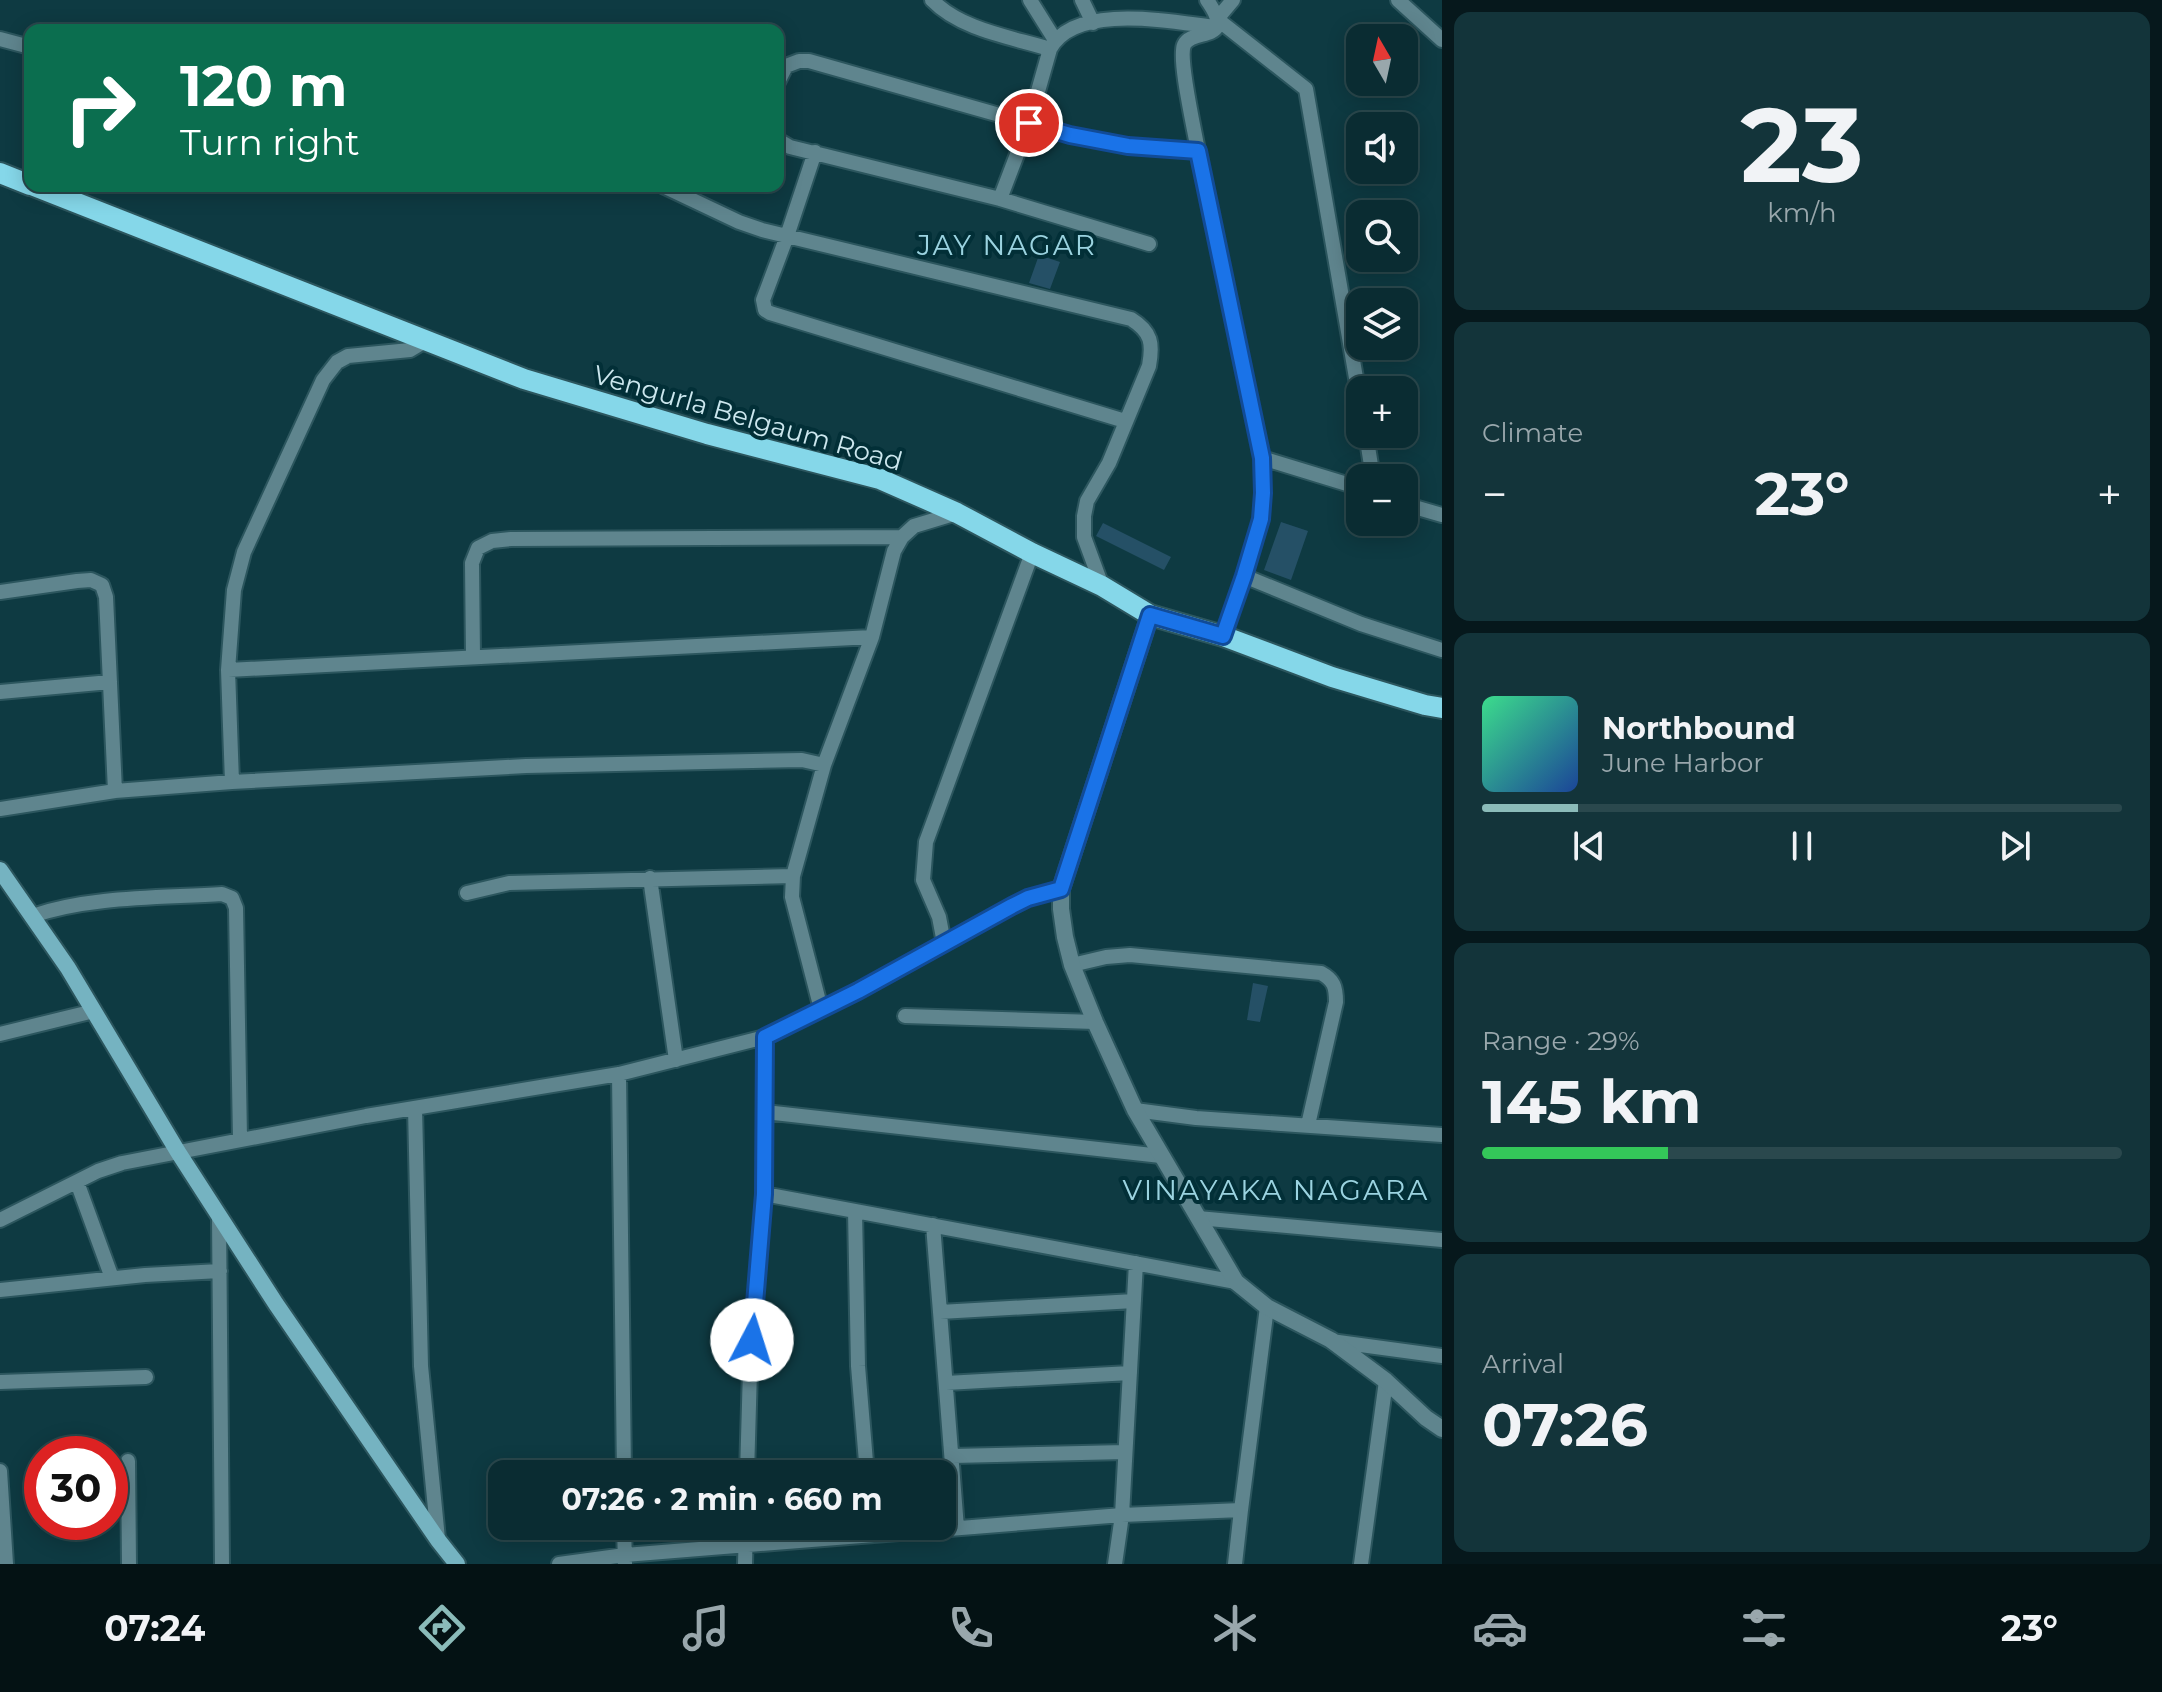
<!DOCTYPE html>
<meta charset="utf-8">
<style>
body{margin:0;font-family:Montserrat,sans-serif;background:#13343a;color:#f1f3f6;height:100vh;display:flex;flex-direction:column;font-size:30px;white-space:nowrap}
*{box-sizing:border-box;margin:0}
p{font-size:26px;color:#99a7ac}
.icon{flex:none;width:44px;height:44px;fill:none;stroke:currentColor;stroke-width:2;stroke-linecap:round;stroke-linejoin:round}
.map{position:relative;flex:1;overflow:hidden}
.details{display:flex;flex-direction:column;gap:12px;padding:12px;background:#06181c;width:720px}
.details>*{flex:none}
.hud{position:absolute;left:24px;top:24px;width:760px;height:168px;border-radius:16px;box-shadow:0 4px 20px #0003,0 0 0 2px #2a484d;background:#0b6e4f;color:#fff;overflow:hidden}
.needle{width:52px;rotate:351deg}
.buttons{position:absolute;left:1346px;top:24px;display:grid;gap:16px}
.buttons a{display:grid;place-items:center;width:72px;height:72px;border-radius:16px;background:#0a2c32;box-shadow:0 4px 20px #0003,0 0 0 2px #2a484d;font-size:40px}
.speed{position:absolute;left:24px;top:1436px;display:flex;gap:16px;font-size:40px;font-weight:700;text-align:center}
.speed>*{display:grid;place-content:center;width:104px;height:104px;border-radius:50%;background:#0a2c32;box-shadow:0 4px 20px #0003,0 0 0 2px #2a484d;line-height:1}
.speed .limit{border:12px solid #d22;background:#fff;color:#111}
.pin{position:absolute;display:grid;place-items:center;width:68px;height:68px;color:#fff;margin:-34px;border:4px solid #fff;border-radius:50%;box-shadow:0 2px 8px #0007}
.me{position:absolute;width:88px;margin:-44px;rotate:5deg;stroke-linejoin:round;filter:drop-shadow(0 0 6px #0008)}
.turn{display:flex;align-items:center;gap:28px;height:168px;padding:0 24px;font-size:36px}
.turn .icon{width:104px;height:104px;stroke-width:2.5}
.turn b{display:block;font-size:56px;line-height:68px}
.big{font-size:60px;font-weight:700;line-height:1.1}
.details .card{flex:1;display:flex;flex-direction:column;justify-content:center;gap:12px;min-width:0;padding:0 28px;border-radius:16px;background:#13343a}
.details .dial{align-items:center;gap:0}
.dial b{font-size:104px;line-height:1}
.song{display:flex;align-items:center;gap:24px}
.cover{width:96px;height:96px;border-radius:12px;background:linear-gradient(135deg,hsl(150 70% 55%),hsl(220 70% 35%))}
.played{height:8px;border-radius:4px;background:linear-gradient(90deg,#8bbbb9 15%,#2a484d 15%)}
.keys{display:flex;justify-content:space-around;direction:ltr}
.heat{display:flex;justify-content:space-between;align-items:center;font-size:44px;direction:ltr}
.charge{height:12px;border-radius:6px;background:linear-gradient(90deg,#34c759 29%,#2a484d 0)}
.trip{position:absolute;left:488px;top:1460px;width:468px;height:80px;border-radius:16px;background:#0a2c32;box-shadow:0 4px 20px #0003,0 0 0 2px #2a484d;font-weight:700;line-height:80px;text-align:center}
.tab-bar{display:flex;height:128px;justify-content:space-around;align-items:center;background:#041214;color:#99a7ac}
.tab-bar .icon{width:56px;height:56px}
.tab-bar .current{color:#8bbbb9}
.tab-bar b{font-size:36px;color:#f1f3f6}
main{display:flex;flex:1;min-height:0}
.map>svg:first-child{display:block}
</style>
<main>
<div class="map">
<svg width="1442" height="1564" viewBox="0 0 1442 1564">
<rect width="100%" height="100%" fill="#0e3a42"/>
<path fill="#255066" d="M1039 255 1060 262 1050 289 1029 283Z
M1281 522 1308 531 1291 580 1264 570Z
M1103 523 1171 557 1164 570 1096 536Z
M1253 983 1268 986 1260 1022 1247 1020Z"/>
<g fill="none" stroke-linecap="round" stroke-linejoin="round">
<defs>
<path id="minor" d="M932 0C961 30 1011 37 1050 49
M1030 0 1055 40
M1082 0 1093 23
M1233 0 1217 19 1306 89 1360 401
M1398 0 1442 40
M0 39 30 47
M778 82 786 66 799 61H809L1070 135 1128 146 1198 151 1262 458 1263 493 1261 519 1244 576 1223 636
M778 140 790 147 1000 199 1149 244
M1198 151C1195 132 1178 59 1184 45 1192 27 1238 44 1207 0
M815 152 787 236 763 300 765 310 770 313 1125 421
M663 186 739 222 762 230 1131 319C1152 332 1153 344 1149 366L1109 463 1087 501 1084 516V537L1102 586
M1000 199 1029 123 1050 49C1075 2 1172 22 1216 27
M1366 434 1373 478
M1262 458 1360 488
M1404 504 1442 515
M1244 576 1361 624 1442 650
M0 592 77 581 91 580 102 585 106 597 115 791
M473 657 472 563 478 548 492 541 511 539 902 537
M228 670 872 637
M0 692 110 682
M232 782 228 670 234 590 244 552 323 380 337 362 348 356 410 350 425 341
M0 809 115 791 232 782 526 766 802 760 824 765
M650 878 676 1060
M467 893 509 883 793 876
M32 916C90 896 160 898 222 894L232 898 236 908 240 1139
M944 943 939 917 923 880 926 842 1032 553
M1072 965 1106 957 1130 955 1321 973C1334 980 1336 987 1336 1002L1308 1125
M821 1009 792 897 793 876 824 765 872 637 894 551 902 537 914 526 957 513
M905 1016 1095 1022
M0 1034 94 1011
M619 1074 624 1474
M415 1108 421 1366 438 1539
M1135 1110 1196 1118 1442 1135
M765 1112 1161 1156
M77 1182 112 1278
M764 1194 1236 1282
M855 1211 858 1366 867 1474
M219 1216 222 1564
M1198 1218 1442 1240
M0 1220 98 1171 122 1163 366 1116 619 1074 765 1037 858 991 1012 906 1028 898 1061 889
M933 1225 940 1312
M0 1290 145 1275 220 1271
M1331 1341 1442 1356
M0 1382 146 1377
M946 1383 1130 1373
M952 1456 1125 1452
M128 1461 129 1564
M0 1471 6 1564
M747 1474 750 1370 764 1194 765 1037
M624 1526 625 1564
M957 1528 940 1312 1134 1301
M559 1564 625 1555 1122 1515 1241 1510 1267 1307
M745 1564 746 1526
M1115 1564 1122 1515 1136 1263
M1235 1564 1241 1510
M1361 1564 1386 1381"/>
<path id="tertiary" d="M1150 615 1061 889V909L1065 937 1072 965 1095 1022 1135 1110 1236 1282 1267 1307 1331 1340 1386 1381 1426 1418 1442 1429"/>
<path id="secondary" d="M0 870 68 968 178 1152 276 1304 438 1540 457 1564"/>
<path id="primary" d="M0 173 30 185
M34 186 524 379 707 434 880 479 957 513 1032 553 1102 586 1150 615 1223 636 1332 677 1425 705 1442 708"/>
</defs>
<use href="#minor" stroke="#2c565e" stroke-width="18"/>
<use href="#tertiary" stroke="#2c565e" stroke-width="20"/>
<use href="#secondary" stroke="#2c565e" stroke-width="20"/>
<use href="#primary" stroke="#2c565e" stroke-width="24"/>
<use href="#minor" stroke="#5f858e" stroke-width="14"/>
<use href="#tertiary" stroke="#5f858e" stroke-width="16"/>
<use href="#secondary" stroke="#75b3c1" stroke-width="16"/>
<use href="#primary" stroke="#85d7e9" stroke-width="20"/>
</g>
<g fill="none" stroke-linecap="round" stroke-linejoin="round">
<defs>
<path id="route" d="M752 1340 764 1194 765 1037 858 991 1012 906 1028 898 1061 889 1150 615 1223 636 1244 576 1261 519 1263 493 1262 458 1198 151 1128 146 1070 135 1029 123"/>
</defs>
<use href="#route" stroke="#114b97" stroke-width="20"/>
<use href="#route" stroke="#1a73e8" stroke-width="14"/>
</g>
<g text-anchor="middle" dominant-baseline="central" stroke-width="8" stroke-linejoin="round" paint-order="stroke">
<g font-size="26" fill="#cce7ee" stroke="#022f37">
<text transform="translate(748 418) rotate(16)">Vengurla Belgaum Road</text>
</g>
<g font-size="28" letter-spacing="2" fill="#9bd3e0" stroke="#022f37">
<text x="1007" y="245">JAY NAGAR</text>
<text x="1276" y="1190">VINAYAKA NAGARA</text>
</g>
</g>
</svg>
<div class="buttons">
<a><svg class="needle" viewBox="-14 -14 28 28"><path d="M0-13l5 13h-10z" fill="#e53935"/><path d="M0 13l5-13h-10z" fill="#99a7ac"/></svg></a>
<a><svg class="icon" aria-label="sound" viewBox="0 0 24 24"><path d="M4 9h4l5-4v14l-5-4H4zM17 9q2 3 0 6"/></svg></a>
<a><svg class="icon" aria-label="search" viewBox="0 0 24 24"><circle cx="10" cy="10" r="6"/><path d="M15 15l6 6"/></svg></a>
<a><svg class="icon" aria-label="layers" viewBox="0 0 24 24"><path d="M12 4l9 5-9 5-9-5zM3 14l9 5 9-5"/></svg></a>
<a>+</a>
<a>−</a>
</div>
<div class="speed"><div class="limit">30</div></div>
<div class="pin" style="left:1029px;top:123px;background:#d93025"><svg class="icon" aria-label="arrive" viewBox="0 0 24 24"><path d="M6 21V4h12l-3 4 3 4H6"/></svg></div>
<svg class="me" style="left:752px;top:1340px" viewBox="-20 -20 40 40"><circle r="19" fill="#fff"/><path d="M0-13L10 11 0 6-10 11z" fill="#1a73e8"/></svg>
<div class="trip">07:26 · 2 min · 660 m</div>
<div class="hud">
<div class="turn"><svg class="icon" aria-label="right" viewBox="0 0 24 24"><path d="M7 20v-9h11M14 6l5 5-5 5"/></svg><div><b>120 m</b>Turn right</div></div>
</div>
</div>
<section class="details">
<div class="card dial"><b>23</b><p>km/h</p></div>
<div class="card"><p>Climate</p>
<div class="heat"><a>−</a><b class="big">23°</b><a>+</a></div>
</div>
<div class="card">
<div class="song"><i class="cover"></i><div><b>Northbound</b><p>June Harbor</p></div></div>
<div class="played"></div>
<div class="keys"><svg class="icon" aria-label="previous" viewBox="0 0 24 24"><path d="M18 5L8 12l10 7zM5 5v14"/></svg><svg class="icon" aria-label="pause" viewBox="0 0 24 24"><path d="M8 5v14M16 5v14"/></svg><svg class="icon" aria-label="next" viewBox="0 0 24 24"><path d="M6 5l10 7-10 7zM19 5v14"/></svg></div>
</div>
<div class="card"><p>Range · 29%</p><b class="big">145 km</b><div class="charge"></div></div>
<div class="card"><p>Arrival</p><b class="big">07:26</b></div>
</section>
</main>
<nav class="tab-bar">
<b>07:24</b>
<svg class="icon current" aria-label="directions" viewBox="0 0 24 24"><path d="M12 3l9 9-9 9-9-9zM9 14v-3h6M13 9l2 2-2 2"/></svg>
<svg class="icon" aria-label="music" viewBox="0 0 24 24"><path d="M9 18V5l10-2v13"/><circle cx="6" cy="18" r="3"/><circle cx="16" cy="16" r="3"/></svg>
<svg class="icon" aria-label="phone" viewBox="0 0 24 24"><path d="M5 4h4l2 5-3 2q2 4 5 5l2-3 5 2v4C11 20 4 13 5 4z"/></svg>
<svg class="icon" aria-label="climate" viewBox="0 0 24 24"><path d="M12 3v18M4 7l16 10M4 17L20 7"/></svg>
<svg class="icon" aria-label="car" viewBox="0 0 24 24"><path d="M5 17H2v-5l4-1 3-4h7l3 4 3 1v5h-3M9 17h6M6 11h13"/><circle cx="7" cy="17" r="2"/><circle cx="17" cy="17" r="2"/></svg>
<svg class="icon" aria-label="filters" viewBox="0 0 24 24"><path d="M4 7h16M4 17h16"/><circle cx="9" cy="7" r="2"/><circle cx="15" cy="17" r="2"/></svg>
<b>23°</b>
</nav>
